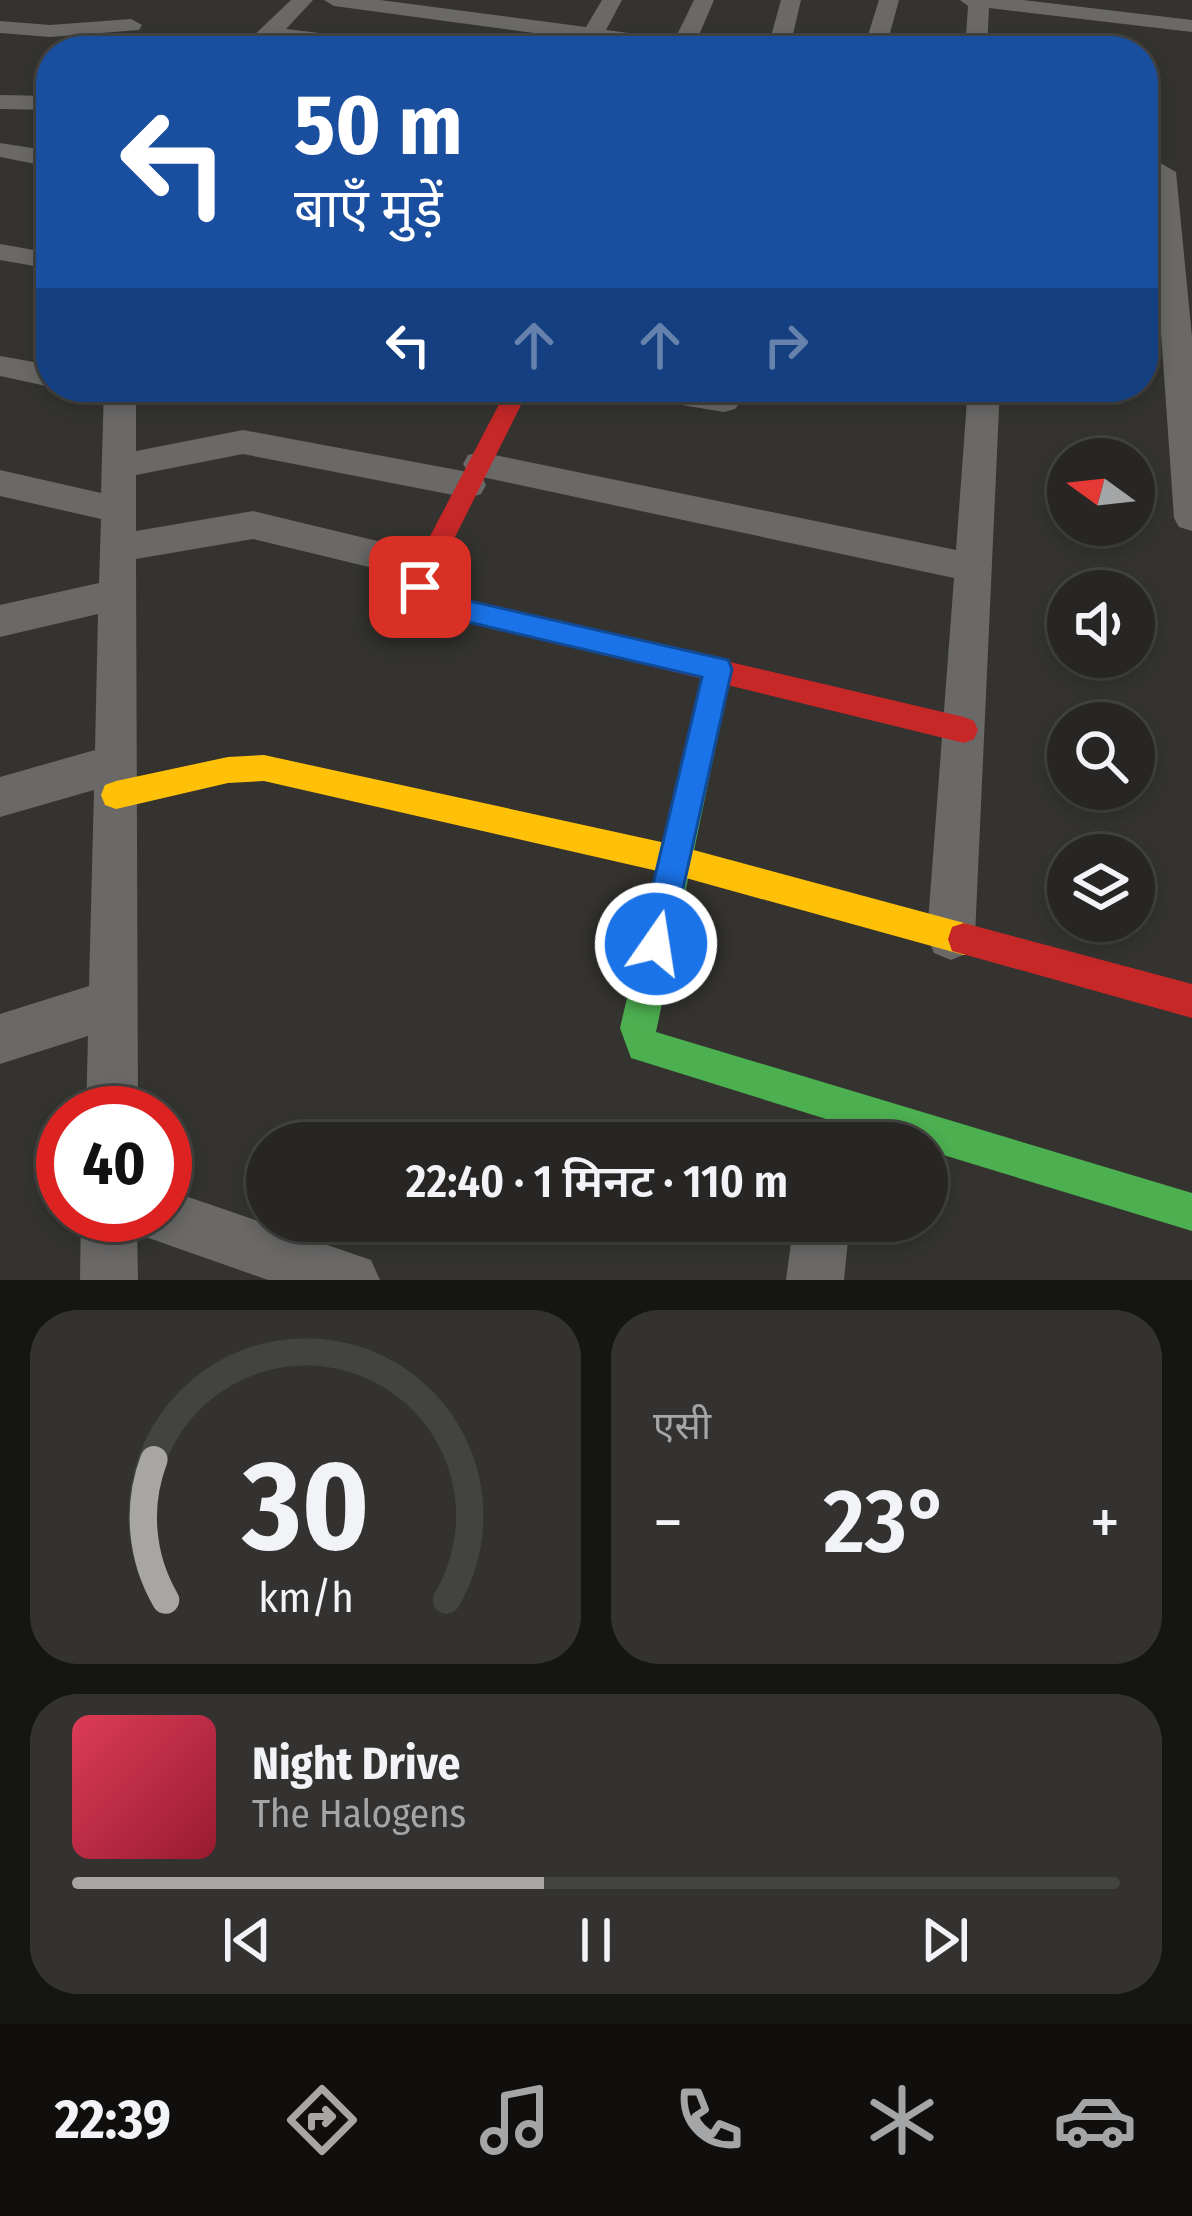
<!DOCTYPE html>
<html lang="hi">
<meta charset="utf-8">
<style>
body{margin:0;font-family:"Fira Sans Condensed","Noto Sans Devanagari",sans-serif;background:#333231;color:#f1f3f6;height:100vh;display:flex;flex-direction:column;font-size:45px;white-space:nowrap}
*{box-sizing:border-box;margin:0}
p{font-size:39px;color:#a4a5a6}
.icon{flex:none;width:66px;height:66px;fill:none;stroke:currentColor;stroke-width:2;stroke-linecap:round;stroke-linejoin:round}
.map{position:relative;height:1280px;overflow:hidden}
.drawer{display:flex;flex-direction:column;gap:30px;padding:30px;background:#151514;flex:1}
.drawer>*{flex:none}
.top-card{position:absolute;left:36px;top:36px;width:1122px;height:366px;border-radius:48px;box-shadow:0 6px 18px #0003,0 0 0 3px #434341;background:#1a4fa0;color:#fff;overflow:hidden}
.needle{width:78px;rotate:285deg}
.controls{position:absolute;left:1047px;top:438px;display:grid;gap:24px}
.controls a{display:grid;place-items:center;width:108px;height:108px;border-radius:50%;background:#272624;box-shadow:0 6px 18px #0003,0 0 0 3px #434341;font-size:60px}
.speed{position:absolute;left:36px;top:1086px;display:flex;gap:24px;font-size:60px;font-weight:700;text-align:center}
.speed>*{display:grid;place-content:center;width:156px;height:156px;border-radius:50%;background:#272624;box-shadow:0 6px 18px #0003,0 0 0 3px #434341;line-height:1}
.speed .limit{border:18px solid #d22;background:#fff;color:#111}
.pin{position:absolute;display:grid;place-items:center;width:102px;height:102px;color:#fff;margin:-51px;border-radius:24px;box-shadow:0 6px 18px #0006}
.me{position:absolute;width:132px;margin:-66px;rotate:13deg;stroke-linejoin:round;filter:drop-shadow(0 0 9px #0008)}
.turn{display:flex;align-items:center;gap:42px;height:252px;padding:0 60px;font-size:54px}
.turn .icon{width:156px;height:156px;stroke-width:2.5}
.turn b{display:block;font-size:84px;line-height:102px}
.lanes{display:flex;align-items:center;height:114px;padding:0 60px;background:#0003;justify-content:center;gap:60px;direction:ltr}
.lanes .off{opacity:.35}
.big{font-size:90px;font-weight:600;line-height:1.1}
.drawer .tile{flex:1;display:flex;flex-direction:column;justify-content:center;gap:18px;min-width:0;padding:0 42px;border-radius:48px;background:#333231}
.drawer .dial{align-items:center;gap:0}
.dial svg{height:312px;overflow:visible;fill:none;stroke:#434341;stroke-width:7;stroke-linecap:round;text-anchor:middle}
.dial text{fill:#f1f3f6;stroke:none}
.song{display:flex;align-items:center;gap:36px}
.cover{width:144px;height:144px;border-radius:18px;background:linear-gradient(135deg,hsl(350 70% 55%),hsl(350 70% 35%))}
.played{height:12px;border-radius:6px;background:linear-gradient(90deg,#a7a6a2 45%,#434341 45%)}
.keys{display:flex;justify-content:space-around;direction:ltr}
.heat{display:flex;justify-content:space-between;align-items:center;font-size:66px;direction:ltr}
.drawer .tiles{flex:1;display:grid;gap:30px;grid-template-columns:1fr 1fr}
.tile:last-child{grid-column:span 2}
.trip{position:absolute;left:246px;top:1122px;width:702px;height:120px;border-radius:60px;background:#272624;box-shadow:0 6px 18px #0003,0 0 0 3px #434341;font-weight:600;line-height:120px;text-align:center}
.dock{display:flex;height:192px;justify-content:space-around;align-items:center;background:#100f0e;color:#a4a5a6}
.dock .icon{width:84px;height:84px}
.dock .current{color:#a7a6a2}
.dock b{font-size:54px;color:#f1f3f6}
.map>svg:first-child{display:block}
</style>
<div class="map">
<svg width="1192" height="1280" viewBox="0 0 1192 1280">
<rect width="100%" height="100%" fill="#343330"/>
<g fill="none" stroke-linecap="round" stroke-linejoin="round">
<path fill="#6a6968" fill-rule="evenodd" d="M291 0H313L286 29 403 43 414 50 359 51 274 40 263 51H247V42Z
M324 0H380L586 27 602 0H622L606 30 675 39 694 0H714L696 42 723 51H663L599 42 594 51H572L579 39 334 6Z
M781 0H801L789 51H767Z
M879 0H899L885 51H863Z
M960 0H1023L1192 20V32L989 8 987 51H965L968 6Z
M131 19 142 25 139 30 50 37 0 33V21L50 25Z
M475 40 483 42 484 51H462Z
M0 95 51 96V110L0 109Z
M0 143 51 151V167L0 157Z
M1143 153 1176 172 1192 337V531L1179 527 1174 518 1150 175 1143 171Z
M0 244 51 253V269L0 260Z
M0 356 51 365V387L0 376Z
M104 387H136V451L243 430 468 472 463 464 468 455 480 452 956 550 968 387H1000L975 936 968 953 951 960 934 953 927 936 954 578 482 477 486 485 481 494 469 498 243 454 136 475V531L253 511 427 553 440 557 445 567 440 577 427 581 253 539 136 559 138 1113H86L88 1036 0 1064V1014L89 986 94 790 0 817V777L95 750 98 614 0 637V605L99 583 101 519 0 496V470L101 493Z
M623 387H753L735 409 724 412 639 398Z
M165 1189 371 1260 380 1280H268L140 1235 137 1226 138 1280H80L81 1215H165Z
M794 1221H850L844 1280H786Z"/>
<path fill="#4caf50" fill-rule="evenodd" d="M718 657 728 661 732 669 656 1032 1192 1193V1231L927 1150V1143H903L631 1058 620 1028 704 669 708 661Z"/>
<path fill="#ffc107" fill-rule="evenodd" d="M264 755 675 845 964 923 976 927 980 939 976 951 964 955 675 875 264 781 228 783 116 809 105 805 101 795 105 785 116 781 228 757Z"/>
<path fill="#c62828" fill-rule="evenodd" d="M508 387H530L440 567 433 586 440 594 964 717 974 721 978 730 974 739 964 743 422 610 407 587 414 567Z
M964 923 1192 984V1018L952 951 948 939 952 927Z"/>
</g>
<path fill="#1a73e8" stroke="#114b97" stroke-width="3" d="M420 577 439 594 728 660 732 669 668 956 656 960 644 956 639 944 702 677 421 611 407 587Z"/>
</svg>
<div class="controls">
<a><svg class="needle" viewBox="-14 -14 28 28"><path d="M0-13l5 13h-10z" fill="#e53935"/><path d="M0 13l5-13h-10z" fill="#a4a5a6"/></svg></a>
<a><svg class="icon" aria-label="sound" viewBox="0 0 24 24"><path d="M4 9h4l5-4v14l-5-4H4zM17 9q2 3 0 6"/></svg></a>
<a><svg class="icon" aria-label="search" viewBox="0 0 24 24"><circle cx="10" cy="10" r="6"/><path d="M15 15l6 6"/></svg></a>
<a><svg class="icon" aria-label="layers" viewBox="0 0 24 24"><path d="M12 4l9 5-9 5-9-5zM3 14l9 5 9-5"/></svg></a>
</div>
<div class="speed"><div class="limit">40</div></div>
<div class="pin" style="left:420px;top:587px;background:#d93025"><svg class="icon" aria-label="arrive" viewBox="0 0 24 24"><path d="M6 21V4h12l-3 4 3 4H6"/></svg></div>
<svg class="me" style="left:656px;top:944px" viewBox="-20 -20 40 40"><circle r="17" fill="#1a73e8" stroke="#fff" stroke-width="3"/><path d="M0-11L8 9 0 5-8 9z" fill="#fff"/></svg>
<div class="trip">22:40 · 1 मिनट · 110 m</div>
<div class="top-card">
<div class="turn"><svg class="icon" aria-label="left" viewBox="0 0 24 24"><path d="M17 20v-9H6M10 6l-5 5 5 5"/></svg><div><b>50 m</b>बाएँ मुड़ें</div></div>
<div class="lanes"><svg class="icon" aria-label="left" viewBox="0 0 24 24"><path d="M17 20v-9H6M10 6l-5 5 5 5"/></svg><svg class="icon off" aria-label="ahead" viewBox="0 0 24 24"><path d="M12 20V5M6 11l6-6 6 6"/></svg><svg class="icon off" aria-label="ahead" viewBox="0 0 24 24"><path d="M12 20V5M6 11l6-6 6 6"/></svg><svg class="icon off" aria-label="right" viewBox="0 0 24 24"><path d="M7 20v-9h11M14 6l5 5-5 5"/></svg></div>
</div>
</div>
<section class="drawer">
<div class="tiles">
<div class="tile dial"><svg viewBox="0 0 100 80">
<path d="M14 69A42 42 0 1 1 86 69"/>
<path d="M14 69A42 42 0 0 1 11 33" stroke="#a7a6a2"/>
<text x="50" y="56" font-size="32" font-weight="700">30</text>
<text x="50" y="72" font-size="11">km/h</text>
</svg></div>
<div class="tile"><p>एसी</p>
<div class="heat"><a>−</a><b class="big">23°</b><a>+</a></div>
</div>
<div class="tile">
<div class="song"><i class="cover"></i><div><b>Night Drive</b><p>The Halogens</p></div></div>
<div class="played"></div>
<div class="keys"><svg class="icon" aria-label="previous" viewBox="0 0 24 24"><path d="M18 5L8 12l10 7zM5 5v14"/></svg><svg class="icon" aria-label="pause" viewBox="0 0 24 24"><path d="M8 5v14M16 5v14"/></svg><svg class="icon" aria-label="next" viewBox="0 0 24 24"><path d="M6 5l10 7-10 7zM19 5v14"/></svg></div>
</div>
</div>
</section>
<nav class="dock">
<b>22:39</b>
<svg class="icon current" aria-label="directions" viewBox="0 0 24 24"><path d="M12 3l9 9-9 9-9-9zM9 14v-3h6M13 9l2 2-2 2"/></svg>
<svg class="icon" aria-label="music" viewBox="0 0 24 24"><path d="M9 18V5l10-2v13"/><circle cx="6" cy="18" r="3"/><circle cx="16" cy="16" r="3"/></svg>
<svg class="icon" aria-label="phone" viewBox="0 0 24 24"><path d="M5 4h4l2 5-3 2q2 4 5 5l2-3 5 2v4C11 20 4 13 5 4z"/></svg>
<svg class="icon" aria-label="climate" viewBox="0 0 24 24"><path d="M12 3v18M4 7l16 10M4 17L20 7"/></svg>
<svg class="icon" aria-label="car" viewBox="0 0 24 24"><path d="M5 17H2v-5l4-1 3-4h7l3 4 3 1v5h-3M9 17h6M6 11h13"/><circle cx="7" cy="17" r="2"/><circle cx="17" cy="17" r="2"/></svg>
</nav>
